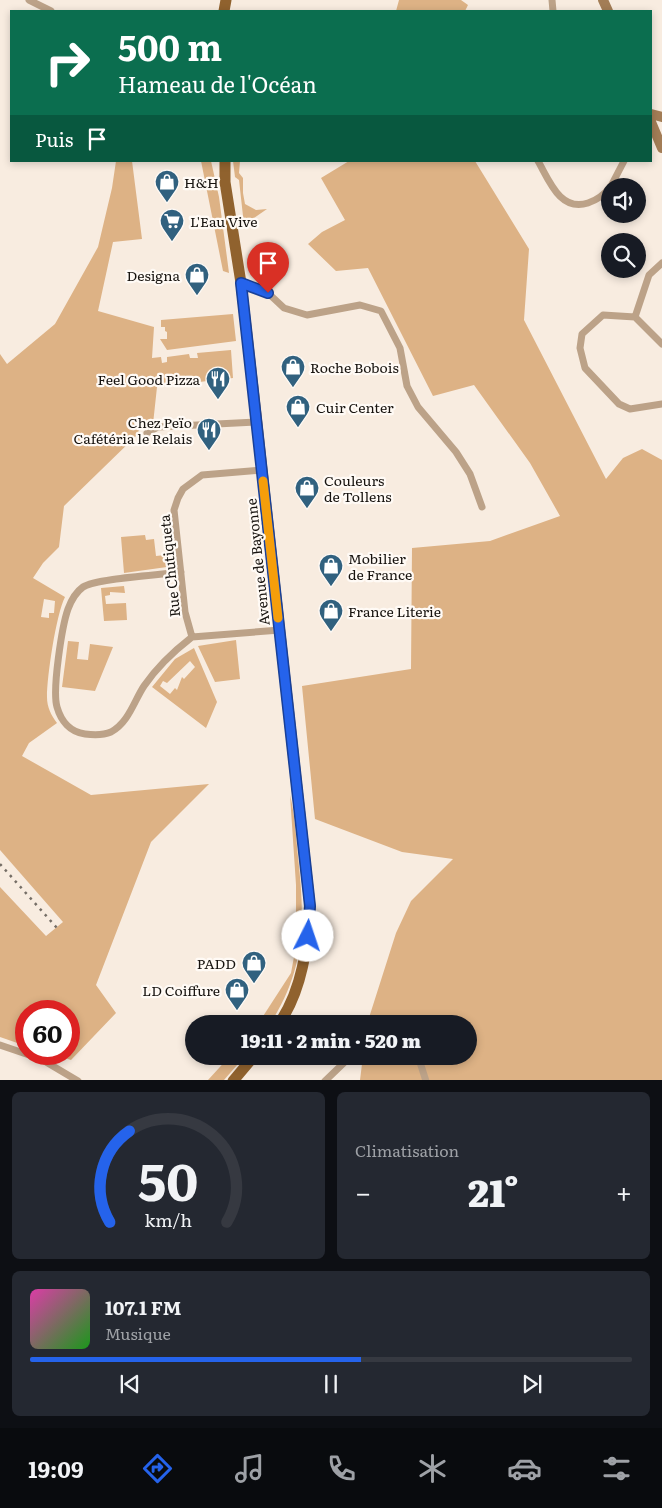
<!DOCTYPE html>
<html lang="fr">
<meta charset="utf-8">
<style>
body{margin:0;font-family:Literata,serif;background:#242831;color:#f1f3f6;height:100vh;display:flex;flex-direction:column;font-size:19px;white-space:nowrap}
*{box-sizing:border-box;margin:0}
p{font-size:16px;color:#9ea1a6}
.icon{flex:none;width:28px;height:28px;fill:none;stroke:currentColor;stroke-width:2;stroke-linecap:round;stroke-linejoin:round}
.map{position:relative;height:1080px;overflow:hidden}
.sheet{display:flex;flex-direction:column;gap:12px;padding:12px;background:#0d0f14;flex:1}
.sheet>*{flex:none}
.top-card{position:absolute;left:10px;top:10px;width:642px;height:152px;border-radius:0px;box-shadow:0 2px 8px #0003;background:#0b6e4f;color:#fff;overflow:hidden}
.fabs{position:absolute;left:601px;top:178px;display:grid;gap:10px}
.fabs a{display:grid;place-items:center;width:45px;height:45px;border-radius:50%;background:#171b24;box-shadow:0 2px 8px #0003;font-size:25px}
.speed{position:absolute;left:15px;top:1000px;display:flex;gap:10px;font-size:25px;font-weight:700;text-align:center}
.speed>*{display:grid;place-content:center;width:65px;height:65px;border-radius:50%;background:#171b24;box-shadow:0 2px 8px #0003;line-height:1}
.speed .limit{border:8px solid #d22;background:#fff;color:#111}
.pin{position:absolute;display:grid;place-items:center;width:42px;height:42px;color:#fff;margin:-51px -21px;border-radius:50% 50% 50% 0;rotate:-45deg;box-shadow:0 0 5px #0007}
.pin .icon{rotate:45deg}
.me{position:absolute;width:55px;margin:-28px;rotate:4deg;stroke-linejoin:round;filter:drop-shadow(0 0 4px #0008)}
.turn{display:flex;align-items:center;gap:18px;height:105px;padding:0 25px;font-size:22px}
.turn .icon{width:65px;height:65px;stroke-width:2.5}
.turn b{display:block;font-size:35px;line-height:42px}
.then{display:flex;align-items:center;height:48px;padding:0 25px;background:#0003;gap:10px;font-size:19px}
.big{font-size:38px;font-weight:800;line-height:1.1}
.sheet .card{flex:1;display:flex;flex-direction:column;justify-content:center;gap:8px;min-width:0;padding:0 18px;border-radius:8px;background:#242831}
.sheet .dial{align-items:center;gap:0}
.dial svg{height:130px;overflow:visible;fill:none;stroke:#363941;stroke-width:7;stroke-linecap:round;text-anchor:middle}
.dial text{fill:#f1f3f6;stroke:none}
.song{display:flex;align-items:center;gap:15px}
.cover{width:60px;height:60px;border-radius:8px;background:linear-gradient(135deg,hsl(320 70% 55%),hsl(120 70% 35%))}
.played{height:5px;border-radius:2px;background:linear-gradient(90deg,#2563eb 55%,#363941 55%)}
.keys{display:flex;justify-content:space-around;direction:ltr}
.heat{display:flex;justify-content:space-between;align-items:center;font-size:28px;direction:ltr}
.sheet .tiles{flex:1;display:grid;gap:12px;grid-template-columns:1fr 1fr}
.card:last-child{grid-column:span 2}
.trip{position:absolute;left:185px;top:1015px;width:292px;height:50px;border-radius:25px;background:#171b24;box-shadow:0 2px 8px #0003;font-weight:800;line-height:50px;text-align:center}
.menu{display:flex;height:80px;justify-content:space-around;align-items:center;background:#090b0e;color:#9ea1a6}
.menu .icon{width:35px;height:35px}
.menu .current{color:#2563eb}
.menu b{font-size:22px;color:#f1f3f6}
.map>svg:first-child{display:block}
</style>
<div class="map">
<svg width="662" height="1081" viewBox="0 0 662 1081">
<rect width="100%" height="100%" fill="#f8ece0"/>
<path fill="#ddb285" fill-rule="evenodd" d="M399 0H461L468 5 465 11H396Z
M116 161H132L142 239 113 242 98 311 154 327 152 358 161 357 162 363 167 362V357L189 354 190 358H198L197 353 231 350 233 378 157 387 153 424 142 425 136 436 64 506 59 547 43 563 33 578 65 597C56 615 47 676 47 697 47 707 51 715 57 723L29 743 22 756 91 795 209 784 151 842 96 985 116 1013 71 1060 52 1054H69V1011H26V1046L0 1037V887L46 936 63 922 0 850V354L7 364 55 324 98 247 112 188ZM44 599 55 601 54 613H49V618L41 617Z
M201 161H211L219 197 229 273 223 271Z
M233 161H240L239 173 243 178V193L245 204 256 210 267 209 244 225 239 180 235 177Z
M349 161H475L529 249 524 320 606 479 623 458 642 449 662 460V1080H360L363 1056H469V1024H367L396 933 411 901 453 859 402 852 315 819 302 686 411 669 412 548 490 541 560 516 530 463 474 385 433 396 368 268 336 271 308 244 322 232 345 220 321 178Z
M233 314 236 341 167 350 160 339H167V332L165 331V327H161V320Z
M170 532 172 556 167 567 124 573 121 537 145 535 146 540 154 539 156 556 165 555 163 533Z
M124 586 125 593 110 592V595L105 596 106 604 126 603 127 620 104 621 101 588Z
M236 640 240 679 215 682 198 646Z
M68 641 79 642 77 659 88 660 90 644 113 647 95 691 62 687Z
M194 648 217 702 206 728 152 687 175 659ZM190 661 195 667 184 679 182 677 177 690 175 688 170 694 160 686 163 681 167 683Z
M290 795C295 815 296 836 298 857 305 919 306 969 270 1024H258L291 973 296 946V885Z
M230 1056H245L224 1080H208Z"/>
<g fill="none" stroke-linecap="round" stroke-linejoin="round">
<path stroke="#bca288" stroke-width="7" d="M29 0 51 11
M552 0 553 11
M538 161C549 180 560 212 588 203 597 200 604 195 610 187
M611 186 624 161
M662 263 649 275 635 317 662 344
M241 283 268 293 284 308 307 315 360 305 381 311 400 348 407 386 418 407 456 452 470 474 482 507
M635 317 603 315 582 334 580 348 585 368 619 404 630 409 662 404
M147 433 158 427 257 422
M262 470 202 475 183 489 178 498 174 510 185 612 192 637 280 630
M181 572C162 575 96 578 83 587 76 592 71 601 68 609 62 626 52 690 57 707 61 721 70 732 85 734 93 735 104 735 111 732 129 722 134 701 144 686 157 667 174 651 192 637
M0 1045 41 1059 78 1081
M418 1056 426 1081
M325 1081 351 1056"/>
<path stroke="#a37d56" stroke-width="10" d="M603 0 608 11
M651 114 662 117
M651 122 662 148"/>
<path stroke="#90622e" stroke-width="11" d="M224 11 226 0
M225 161V182L241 283 253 388 310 906C307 948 303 988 279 1024
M233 1081 254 1056"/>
<path stroke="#756e66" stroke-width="2.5" stroke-dasharray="2.5 5" stroke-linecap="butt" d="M0 864 57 928"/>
</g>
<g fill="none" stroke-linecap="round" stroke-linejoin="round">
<defs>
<path id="route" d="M268 293 241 283 310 906 308 936"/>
</defs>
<use href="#route" stroke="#184099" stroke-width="12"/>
<use href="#route" stroke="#2563eb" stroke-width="9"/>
<path stroke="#f59e0b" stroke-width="9" d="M263 481 278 618"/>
</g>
<defs>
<symbol id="shop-pin" viewBox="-11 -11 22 30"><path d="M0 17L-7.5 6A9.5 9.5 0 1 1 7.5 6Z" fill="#31617f" stroke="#fffaf5"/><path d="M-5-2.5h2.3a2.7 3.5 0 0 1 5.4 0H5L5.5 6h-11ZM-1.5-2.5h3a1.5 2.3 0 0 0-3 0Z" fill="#fff"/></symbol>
<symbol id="supermarket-pin" viewBox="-11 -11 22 30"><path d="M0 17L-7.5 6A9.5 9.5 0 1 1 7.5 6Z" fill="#31617f" stroke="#fffaf5"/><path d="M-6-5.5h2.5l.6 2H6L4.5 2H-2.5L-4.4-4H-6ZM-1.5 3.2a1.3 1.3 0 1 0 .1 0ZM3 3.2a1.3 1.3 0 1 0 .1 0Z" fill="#fff"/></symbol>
<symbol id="restaurant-pin" viewBox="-11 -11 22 30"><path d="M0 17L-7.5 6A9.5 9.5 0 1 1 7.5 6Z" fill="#31617f" stroke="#fffaf5"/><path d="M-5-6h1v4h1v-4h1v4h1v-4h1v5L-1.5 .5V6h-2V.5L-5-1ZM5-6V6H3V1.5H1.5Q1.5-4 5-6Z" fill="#fff"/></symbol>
</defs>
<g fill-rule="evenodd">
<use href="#shop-pin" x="153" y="168" width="28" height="38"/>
<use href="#supermarket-pin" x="158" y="207" width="28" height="38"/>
<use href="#shop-pin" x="183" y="261" width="28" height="38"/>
<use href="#shop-pin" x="279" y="353" width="28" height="38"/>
<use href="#restaurant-pin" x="204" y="365" width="28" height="38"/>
<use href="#shop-pin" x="284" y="393" width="28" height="38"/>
<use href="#restaurant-pin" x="195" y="416" width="28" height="38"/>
<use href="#shop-pin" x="293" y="474" width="28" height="38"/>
<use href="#shop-pin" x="317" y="552" width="28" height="38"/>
<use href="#shop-pin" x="317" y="597" width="28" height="38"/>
<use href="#shop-pin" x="240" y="949" width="28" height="38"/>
<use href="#shop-pin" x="223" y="976" width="28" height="38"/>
</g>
<g text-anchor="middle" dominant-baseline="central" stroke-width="4.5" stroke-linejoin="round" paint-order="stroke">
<g font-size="14" fill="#17130f" stroke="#fffaf5" text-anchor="start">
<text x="184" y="182">H&amp;H</text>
<text x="190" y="221">L'Eau Vive</text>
<text x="180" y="275" text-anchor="end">Designa</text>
<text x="310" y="367">Roche Bobois</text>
<text x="200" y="379" text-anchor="end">Feel Good Pizza</text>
<text x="316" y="407">Cuir Center</text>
<text x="192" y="422" text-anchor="end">Chez Peïo<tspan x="192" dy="16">Cafétéria le Relais</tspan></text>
<text x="324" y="480">Couleurs<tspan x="324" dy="16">de Tollens</tspan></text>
<text x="348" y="558">Mobilier<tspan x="348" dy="16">de France</tspan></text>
<text x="348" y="611">France Literie</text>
<text x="236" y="963" text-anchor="end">PADD</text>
<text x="220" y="990" text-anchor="end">LD Coiffure</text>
</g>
<g font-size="14" fill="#17130f" stroke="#fffaf5">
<text transform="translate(257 562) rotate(-96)">Avenue de Bayonne</text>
<text transform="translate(169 566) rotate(-96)">Rue Chutiqueta</text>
</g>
</g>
</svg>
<div class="fabs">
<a><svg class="icon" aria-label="sound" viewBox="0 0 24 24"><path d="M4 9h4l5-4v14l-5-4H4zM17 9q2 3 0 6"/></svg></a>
<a><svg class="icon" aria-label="search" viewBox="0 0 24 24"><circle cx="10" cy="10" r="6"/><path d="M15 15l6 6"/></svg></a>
</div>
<div class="speed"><div class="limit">60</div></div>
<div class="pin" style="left:268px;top:293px;background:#d93025"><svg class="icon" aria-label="arrive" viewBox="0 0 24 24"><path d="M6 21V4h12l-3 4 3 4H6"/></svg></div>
<svg class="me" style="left:308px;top:936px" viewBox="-20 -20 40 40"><circle r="19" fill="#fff"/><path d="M0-13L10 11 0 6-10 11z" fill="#2563eb"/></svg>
<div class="trip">19:11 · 2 min · 520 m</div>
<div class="top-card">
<div class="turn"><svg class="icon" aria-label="right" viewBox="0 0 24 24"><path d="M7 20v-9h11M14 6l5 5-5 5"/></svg><div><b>500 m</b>Hameau de l'Océan</div></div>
<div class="then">Puis<svg class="icon" aria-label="arrive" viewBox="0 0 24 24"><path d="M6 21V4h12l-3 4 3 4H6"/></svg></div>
</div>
</div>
<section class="sheet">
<div class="tiles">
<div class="card dial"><svg viewBox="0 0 100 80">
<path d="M14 69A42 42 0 1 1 86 69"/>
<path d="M14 69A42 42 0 0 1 26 13" stroke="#2563eb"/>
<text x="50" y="56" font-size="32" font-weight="700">50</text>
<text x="50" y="72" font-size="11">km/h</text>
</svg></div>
<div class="card"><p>Climatisation</p>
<div class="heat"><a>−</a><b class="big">21°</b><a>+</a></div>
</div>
<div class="card">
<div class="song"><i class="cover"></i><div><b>107.1 FM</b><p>Musique</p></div></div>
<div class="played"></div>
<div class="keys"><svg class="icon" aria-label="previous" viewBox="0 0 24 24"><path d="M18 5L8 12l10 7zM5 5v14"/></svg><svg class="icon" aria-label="pause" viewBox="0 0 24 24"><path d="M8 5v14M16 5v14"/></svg><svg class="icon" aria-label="next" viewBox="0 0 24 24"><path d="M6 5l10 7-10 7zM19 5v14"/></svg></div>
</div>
</div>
</section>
<nav class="menu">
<b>19:09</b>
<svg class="icon current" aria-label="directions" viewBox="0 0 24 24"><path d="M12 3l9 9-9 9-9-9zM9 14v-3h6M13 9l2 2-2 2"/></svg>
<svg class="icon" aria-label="music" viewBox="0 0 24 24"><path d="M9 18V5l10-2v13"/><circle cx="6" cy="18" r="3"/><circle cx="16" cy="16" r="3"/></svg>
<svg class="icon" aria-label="phone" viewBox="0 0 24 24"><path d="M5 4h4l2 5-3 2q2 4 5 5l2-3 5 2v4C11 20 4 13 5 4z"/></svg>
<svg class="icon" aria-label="climate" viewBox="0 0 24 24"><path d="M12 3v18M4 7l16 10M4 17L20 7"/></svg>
<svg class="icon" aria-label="car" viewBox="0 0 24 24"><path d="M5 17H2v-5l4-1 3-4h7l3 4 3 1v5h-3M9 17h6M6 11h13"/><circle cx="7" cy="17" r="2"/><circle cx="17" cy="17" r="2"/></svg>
<svg class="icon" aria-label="filters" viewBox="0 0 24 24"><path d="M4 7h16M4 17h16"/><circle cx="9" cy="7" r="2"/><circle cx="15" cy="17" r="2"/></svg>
</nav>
